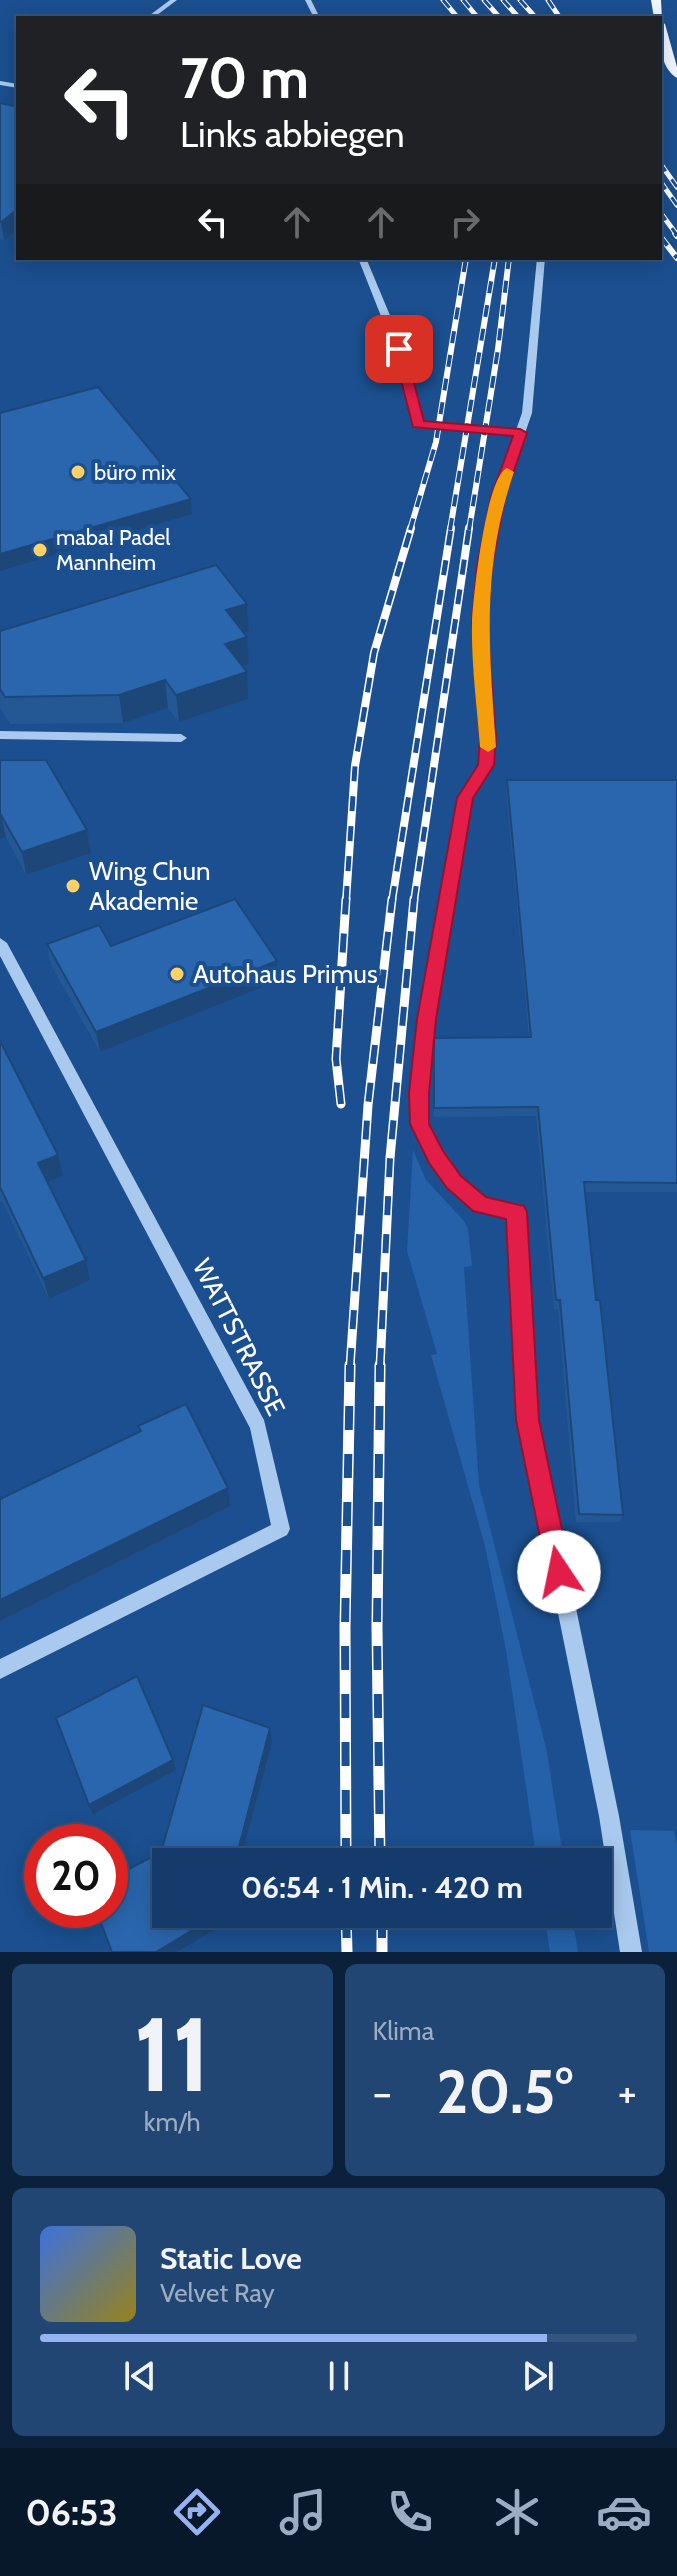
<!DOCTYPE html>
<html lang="de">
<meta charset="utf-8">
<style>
body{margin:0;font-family:Cabin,sans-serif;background:#214673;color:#f1f3f6;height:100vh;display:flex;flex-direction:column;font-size:30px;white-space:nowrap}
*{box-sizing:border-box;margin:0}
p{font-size:26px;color:#9dadc1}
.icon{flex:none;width:44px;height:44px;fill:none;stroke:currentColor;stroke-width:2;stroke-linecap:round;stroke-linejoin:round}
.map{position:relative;height:1952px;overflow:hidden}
.side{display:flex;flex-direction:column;gap:12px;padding:12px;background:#0b203b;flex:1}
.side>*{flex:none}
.top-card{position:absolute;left:16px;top:16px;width:646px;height:244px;border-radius:0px;box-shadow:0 4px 20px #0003,0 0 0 2px #33557e;background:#202124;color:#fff;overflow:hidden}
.speed{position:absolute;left:24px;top:1824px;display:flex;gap:16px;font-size:40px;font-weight:700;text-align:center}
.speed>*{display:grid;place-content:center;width:104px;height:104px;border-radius:50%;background:#143b6b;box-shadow:0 4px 20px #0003,0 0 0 2px #33557e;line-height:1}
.speed .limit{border:12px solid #d22;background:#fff;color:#111}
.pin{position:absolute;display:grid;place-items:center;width:68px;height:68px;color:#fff;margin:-34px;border-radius:16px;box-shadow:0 4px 12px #0006}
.me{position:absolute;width:88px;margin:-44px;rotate:349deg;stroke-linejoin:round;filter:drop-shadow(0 0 6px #0008)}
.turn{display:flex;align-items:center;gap:28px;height:168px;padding:0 32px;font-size:36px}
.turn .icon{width:104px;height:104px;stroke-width:2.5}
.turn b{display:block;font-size:56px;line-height:68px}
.lanes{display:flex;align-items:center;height:76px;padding:0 32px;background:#0003;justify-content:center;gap:40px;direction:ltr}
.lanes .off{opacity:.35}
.big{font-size:60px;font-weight:700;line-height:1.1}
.side .tile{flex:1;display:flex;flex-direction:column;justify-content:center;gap:12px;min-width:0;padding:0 28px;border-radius:12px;background:#214673}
.side .dial{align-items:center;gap:0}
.dial b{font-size:104px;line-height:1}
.song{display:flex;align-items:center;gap:24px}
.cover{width:96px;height:96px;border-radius:12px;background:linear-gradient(135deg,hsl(220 70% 55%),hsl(50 70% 35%))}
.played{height:8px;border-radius:4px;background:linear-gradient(90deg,#95b2f1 85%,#33557e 85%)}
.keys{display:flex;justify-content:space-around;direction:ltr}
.heat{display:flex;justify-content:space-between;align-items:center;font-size:44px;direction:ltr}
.side .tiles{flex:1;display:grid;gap:12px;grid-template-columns:1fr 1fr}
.tile:last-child{grid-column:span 2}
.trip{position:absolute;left:152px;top:1848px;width:460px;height:80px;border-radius:0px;background:#143b6b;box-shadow:0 4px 20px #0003,0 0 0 2px #33557e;font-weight:700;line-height:80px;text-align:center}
.tabs{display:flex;height:128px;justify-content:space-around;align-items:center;background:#08182b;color:#9dadc1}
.tabs .icon{width:56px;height:56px}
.tabs .current{color:#95b2f1}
.tabs b{font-size:36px;color:#f1f3f6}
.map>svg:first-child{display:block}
</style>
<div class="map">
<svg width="677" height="1952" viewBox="0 0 677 1952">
<rect width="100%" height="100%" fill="#1b4f8f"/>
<path fill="#2461a8" d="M413 1150 426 1180 464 1221 468 1229 472 1266 464 1267 479 1485 547 1752 564 1862H537L506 1650 485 1546 431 1355 437 1354 407 1251Z
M630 1830 674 1831 677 1844V1952H649Z
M544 1914H572L578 1952H550Z"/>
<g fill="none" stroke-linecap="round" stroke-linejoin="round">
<path fill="#a9c9ee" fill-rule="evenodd" d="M170 0H177L153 18H146Z
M305 0H311L320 18H314Z
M0 81 18 84V88L0 85Z
M358 258H366L404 349 422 421 516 430 522 413 537 258H545L532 413 503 497 489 567 486 623 494 739 492 765 471 798 433 1019 426 1093 427 1124 441 1153 459 1177 484 1199 522 1207 524 1212 537 1420 619 1816 642 1952H620L599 1816 519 1420 508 1217 474 1210 449 1187 431 1161 411 1124 412 1093 419 1019 459 798 480 765 482 739 474 623 479 567 493 497 514 435 414 426 394 349Z
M0 731 181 734 187 738 181 742 0 739Z
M0 938 7 943 264 1420 290 1529 287 1535 0 1679V1659L271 1525 250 1428 0 956Z"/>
<path fill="#f0f6ff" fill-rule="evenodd" d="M651 0H661L662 20 654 18Z
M660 21 665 24 677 67V78C659 67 660 41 660 21Z"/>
<defs>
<path id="rail-far4" d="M443 0 458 18
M463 0 478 18
M484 0 500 18
M503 0 519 18
M520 0 536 18
M548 0 560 18
M660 163 677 187
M660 181 677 205
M660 212 677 235"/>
<path id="rail-far3" d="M675 233 677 236
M660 236 677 258
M410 530 436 442 466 258
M450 530 495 258
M469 530 498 349 509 258"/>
<path id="rail-far2" d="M346 901 355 766 374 653 411 528
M392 901 451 528
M414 901 469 528"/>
<path id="rail-far1" d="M341 1104 336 1059 346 899
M350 1367 368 1105 392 899
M380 1367 390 1158 414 899"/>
<path id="rail" d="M346 1862 345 1627 350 1365
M380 1862 377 1627 380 1365
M346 1914 347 1952
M382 1914V1952"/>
</defs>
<use href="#rail-far4" stroke="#fff" stroke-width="5"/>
<use href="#rail-far3" stroke="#fff" stroke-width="6"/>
<use href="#rail-far2" stroke="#fff" stroke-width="8"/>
<use href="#rail-far1" stroke="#fff" stroke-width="9"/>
<use href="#rail" stroke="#fff" stroke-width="11"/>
<use href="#rail-far4" stroke="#1b4f8f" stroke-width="3" stroke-dasharray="10" stroke-linecap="butt"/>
<use href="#rail-far3" stroke="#1b4f8f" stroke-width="4" stroke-dasharray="12" stroke-linecap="butt"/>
<use href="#rail-far2" stroke="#1b4f8f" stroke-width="5" stroke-dasharray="15" stroke-linecap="butt"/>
<use href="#rail-far1" stroke="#1b4f8f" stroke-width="6" stroke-dasharray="19" stroke-linecap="butt"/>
<use href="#rail" stroke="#1b4f8f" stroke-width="8" stroke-dasharray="24" stroke-linecap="butt"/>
</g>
<path fill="#245895" d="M0 103 18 107V229L4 240 0 239Z
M113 258H134L130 262Z
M247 604 249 631 244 632 249 664 242 666 248 699 179 722 168 708 123 723 10 724 0 707V631Z
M0 760 87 830 91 853 26 875 6 837 0 839Z
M507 780H677V1192H585L596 1300 623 1515 620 1522H576L558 1309H554L536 1116 434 1117V1038L529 1037 506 790Z
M47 944 278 981 100 1052 51 965Z
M0 1041 63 1176 47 1183 90 1280 49 1299 2 1201 0 1202Z"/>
<path fill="#1d4779" d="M18 209V229L4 240 1 222Z
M191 499 192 514 0 571V554Z
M247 604 249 631 228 637 226 610Z
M247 637 249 664 227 671 225 644Z
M247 672 248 699 179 722 176 695Z
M165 680 168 708 123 723 119 695Z
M0 815H1L6 837 0 839Z
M87 830 91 853 26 875 22 852Z
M277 961 278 981 100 1052 96 1032Z
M58 1155 63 1176 43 1184 38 1163Z
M86 1260 90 1280 49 1299 43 1278Z
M228 1488 230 1506 0 1621V1600Z
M270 1728 272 1742 240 1862H235Z
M173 1760 176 1770 93 1814 89 1805Z
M219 1914H226L224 1924 177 1952H156Z"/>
<path fill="#2a66ad" stroke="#1d4779" stroke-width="2" d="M0 103 18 107V209L1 222 0 221Z
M98 387 191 499 0 554V413Z
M216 565 247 604 226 610 247 637 225 644 247 672 176 695 165 680 119 695 5 697 0 689V631Z
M0 760H46L87 830 22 852 1 815H0Z
M507 780H677V1183L584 1182 596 1300H600L623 1515 579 1514 560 1300H556L538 1107 434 1108V1038L531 1037Z
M235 899 277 961 96 1032 47 944 99 925 111 946Z
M0 1041 58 1155 38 1163 86 1260 43 1278 0 1187Z
M186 1404 228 1488 0 1600V1499L141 1431 138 1426Z
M137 1676 173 1760 89 1805 56 1718Z
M203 1705 270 1728 235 1862H166V1914H219L156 1952H112L96 1910H110V1879L161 1852Z"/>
<path fill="#e11d48" stroke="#92132f" stroke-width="2" d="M399 346 405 349 424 421 520 429 527 433 505 497 492 567 487 623 496 739 494 765 473 798 436 1019 429 1093V1124L443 1151 461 1176 486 1197 524 1206 527 1212 539 1420 571 1572 567 1581 559 1584 550 1581 547 1572 516 1420 506 1219 473 1211 447 1188 429 1163 410 1124 409 1093 417 1019 457 798 478 765 480 739 472 623 477 567 491 497 513 436 413 427 393 349Z"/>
<path fill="#f59e0b" d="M507 468 514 472C481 568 489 648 496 747L488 752 480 747C477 706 471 663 472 622 473 597 486 477 507 468Z"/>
<g fill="#ffd166" stroke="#1b4f8f" stroke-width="3">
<circle cx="78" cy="472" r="8"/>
<circle cx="40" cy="550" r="8"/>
<circle cx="73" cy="886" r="8"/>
<circle cx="177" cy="974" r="8"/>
</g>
<g text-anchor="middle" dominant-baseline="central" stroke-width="8" stroke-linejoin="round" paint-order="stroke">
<g font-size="22" fill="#fff" stroke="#1b4f8f" text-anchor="start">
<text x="94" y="472">büro mix</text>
<text x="56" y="537">maba! Padel<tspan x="56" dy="25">Mannheim</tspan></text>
</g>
<g font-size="26" fill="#fff" stroke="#1b4f8f" text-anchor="start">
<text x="89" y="871">Wing Chun<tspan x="89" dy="30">Akademie</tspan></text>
<text x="193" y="974">Autohaus Primus</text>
</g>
<g font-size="26" fill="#fff" stroke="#1b4f8f">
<text transform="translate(239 1337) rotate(63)">WATTSTRASSE</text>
</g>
</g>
</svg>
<div class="speed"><div class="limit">20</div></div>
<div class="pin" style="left:399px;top:349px;background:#d93025"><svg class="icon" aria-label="arrive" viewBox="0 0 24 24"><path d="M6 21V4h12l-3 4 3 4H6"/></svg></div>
<svg class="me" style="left:559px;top:1572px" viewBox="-20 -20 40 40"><circle r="19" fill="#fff"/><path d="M0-13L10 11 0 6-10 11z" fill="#e11d48"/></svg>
<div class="trip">06:54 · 1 Min. · 420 m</div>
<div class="top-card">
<div class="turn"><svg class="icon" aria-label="left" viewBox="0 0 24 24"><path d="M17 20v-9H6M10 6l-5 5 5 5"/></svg><div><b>70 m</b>Links abbiegen</div></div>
<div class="lanes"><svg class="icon" aria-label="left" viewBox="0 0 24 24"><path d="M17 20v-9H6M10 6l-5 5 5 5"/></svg><svg class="icon off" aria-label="ahead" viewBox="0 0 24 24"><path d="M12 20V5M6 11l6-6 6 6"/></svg><svg class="icon off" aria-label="ahead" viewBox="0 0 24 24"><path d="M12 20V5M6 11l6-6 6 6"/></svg><svg class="icon off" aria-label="right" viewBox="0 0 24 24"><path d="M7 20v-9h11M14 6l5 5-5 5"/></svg></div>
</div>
</div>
<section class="side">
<div class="tiles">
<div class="tile dial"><b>11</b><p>km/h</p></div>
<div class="tile"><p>Klima</p>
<div class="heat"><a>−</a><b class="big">20.5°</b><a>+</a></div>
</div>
<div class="tile">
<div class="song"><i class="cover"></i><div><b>Static Love</b><p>Velvet Ray</p></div></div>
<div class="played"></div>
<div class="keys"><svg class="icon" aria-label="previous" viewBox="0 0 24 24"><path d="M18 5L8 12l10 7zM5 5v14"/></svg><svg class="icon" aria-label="pause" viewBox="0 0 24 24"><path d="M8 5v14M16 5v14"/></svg><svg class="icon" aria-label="next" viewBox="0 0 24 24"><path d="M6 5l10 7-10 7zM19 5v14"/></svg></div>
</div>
</div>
</section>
<nav class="tabs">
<b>06:53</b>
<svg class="icon current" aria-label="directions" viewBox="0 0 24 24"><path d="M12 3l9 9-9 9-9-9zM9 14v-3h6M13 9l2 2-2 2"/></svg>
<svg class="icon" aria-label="music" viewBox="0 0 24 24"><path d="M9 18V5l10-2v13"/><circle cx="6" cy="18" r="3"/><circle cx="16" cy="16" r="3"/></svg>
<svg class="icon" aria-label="phone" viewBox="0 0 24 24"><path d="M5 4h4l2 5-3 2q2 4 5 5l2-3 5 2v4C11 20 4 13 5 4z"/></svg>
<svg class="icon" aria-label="climate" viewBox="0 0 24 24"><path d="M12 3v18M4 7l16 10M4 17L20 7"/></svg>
<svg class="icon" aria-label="car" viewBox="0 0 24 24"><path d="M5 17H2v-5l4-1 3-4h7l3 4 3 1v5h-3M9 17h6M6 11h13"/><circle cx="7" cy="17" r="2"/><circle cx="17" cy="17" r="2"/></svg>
</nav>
